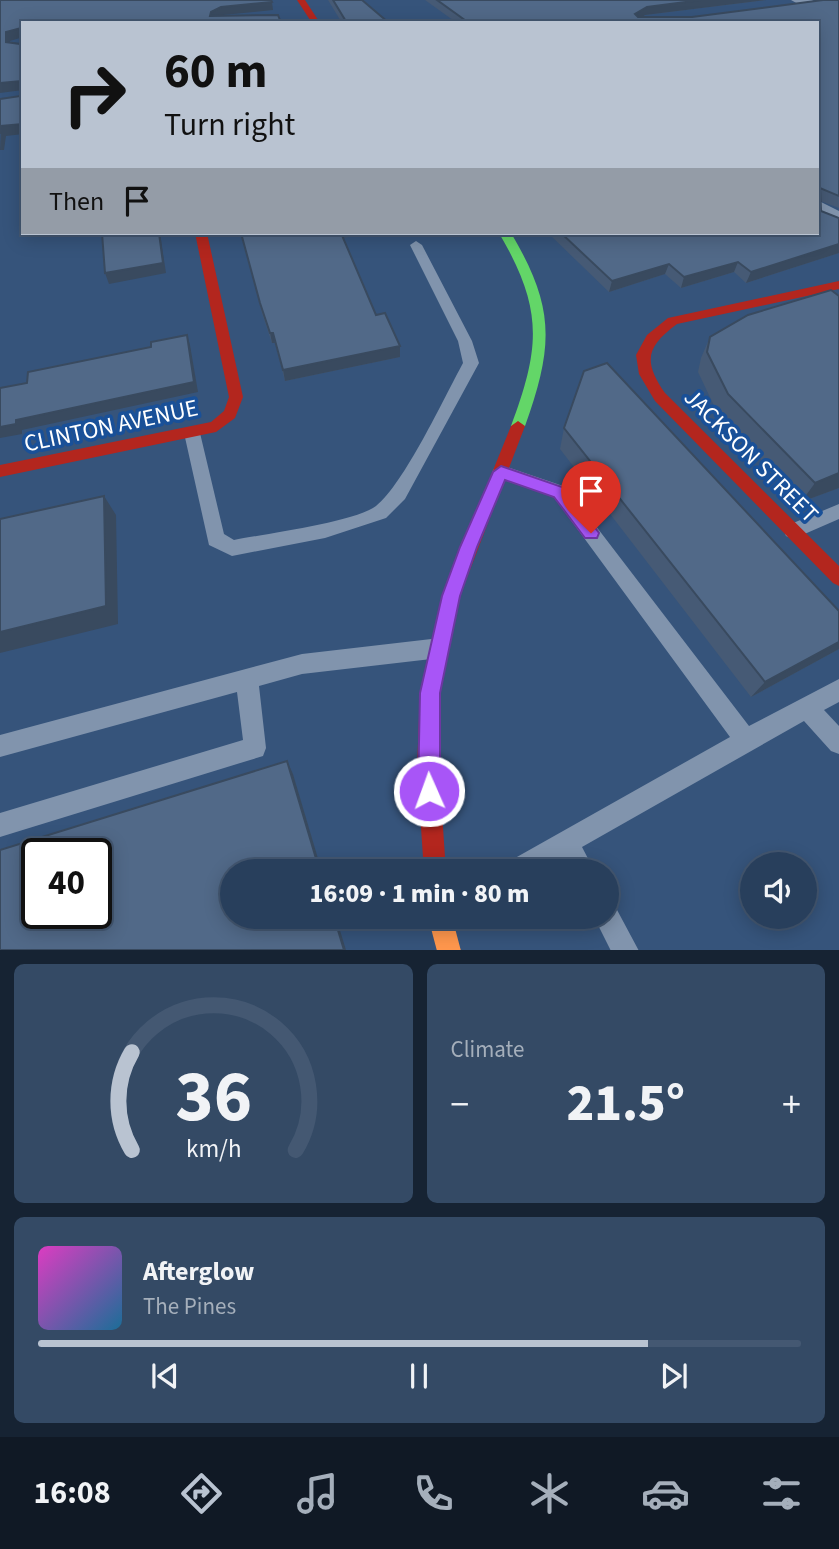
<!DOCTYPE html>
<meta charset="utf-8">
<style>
body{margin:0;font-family:"Source Sans 3",sans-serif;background:#344a65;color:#f1f3f6;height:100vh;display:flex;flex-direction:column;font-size:26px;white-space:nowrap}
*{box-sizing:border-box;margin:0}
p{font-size:23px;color:#a5afbb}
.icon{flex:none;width:38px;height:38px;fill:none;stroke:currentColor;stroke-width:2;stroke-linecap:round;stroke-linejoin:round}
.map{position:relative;height:950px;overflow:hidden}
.details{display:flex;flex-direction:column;gap:14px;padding:14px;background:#162333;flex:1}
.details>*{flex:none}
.guide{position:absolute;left:21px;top:21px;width:798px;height:214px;border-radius:0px;box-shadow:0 4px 18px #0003,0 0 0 2px #445872;background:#b9c3d1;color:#111;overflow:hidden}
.controls{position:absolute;left:740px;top:852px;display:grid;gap:14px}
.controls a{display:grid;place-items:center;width:77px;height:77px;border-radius:50%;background:#283f5c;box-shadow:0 4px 18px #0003,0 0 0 2px #445872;font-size:35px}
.speed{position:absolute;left:21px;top:838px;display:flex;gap:14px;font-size:35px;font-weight:700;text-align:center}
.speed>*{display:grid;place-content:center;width:91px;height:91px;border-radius:50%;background:#283f5c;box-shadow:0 4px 18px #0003,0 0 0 2px #445872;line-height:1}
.speed .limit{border:4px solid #111;border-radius:10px;background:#fff;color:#111}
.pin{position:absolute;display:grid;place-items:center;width:60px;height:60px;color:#fff;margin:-72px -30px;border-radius:50% 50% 50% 0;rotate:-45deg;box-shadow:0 0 7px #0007}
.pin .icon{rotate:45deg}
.me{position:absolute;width:77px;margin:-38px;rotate:358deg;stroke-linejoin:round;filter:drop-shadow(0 0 5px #0008)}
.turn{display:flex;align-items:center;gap:24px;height:147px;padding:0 28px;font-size:32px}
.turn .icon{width:91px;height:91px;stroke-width:2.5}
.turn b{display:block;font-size:49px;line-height:60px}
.then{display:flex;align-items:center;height:66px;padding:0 28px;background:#0003;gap:14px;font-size:26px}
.big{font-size:52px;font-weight:800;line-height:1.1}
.details .tile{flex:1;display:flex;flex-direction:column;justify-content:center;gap:10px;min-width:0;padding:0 24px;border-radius:10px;background:#344a65}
.details .dial{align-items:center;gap:0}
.dial svg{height:182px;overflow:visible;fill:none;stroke:#445872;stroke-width:7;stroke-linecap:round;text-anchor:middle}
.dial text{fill:#f1f3f6;stroke:none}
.song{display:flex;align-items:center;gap:21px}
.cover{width:84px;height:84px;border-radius:10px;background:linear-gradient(135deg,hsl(310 70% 55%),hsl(200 70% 35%))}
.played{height:7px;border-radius:4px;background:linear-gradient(90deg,#b9c3d1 80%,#445872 80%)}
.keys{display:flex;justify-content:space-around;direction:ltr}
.heat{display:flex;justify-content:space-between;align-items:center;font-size:38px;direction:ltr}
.details .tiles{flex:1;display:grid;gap:14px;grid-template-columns:1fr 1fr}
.tile:last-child{grid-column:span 2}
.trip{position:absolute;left:220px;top:859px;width:399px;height:70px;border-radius:35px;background:#283f5c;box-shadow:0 4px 18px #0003,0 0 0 2px #445872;font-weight:800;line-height:70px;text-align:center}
.dock{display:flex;height:112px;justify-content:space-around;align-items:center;background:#101925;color:#a5afbb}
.dock .icon{width:49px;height:49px}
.dock .selected{color:#b9c3d1}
.dock b{font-size:32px;color:#f1f3f6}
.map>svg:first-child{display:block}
</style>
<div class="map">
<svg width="839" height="951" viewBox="0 0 839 951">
<rect width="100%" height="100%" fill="#36547b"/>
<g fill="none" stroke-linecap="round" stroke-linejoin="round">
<path fill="#8194ad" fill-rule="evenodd" d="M416 241 422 245 472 341 479 363 405 499 386 518 325 538 232 556 209 545 184 433 192 427 200 433 224 534 234 540C264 534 355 522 376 506 404 484 444 398 463 363L458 341 410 245Z
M501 465 566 487 749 726 839 679V702L824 710 839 726V754L831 751 804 721 582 847 595 872H568L561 859 540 872H502L506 863 730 737 554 497 495 477 492 472 495 467Z
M839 504V519L793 539 786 536 784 531 786 526Z
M440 638 447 641 450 648 447 655 440 658 302 674 259 686 266 748 263 756 0 837V813L243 740 237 692 0 757V735L302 654Z
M607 904 616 908 639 951H611L594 917H607Z"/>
<path fill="#8194ad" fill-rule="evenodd" d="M791 0H812L839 15V27Z
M817 200 839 211V230L817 219Z"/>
<path fill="#63d668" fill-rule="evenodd" d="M499 233H511C555 307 554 345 525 426L518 431 511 426C541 346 543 308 499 233Z"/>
<path fill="#ff974d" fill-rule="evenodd" d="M428 917H452L461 951H437Z"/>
<path fill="#b3261e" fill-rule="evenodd" d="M297 0H305L320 23H312Z
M195 233H207L243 397 235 418 216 432 0 477V465L211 422 224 411 229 397Z
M839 281V289L677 324C646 347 643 361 665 393L839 566V586L833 583 655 401 639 374 636 355 647 335 668 318Z
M518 421 525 426 460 596 440 693 439 768 446 872H424L417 768 420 693 442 596 511 426Z"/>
</g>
<path fill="#465a75" d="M328 0H362L389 23H342Z
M425 0H766L645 15 642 17H692L823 0H839V208L820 201 821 211 839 218V253L746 283 734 272 681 288 665 274 609 292 548 233H817V23H457Z
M241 233H373L343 238 376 315 400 346V357L285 381 275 343H272L262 313Z
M710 337 839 488 801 502 718 414 698 372 701 358Z
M564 428 839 611V649L751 697 560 449Z"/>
<path fill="#394a5f" d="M701 0H766L645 15 633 23 635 14 647 7Z
M272 2 273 10 223 15 213 21 210 16 211 12 221 7Z
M21 28 23 37 10 41V51L6 42V32Z
M21 81 23 90 0 93V83Z
M23 124V134L6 136 4 150H0L1 126Z
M159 233H160L166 273 109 284 105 273Z
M339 233H373L340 238Z
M839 244V253L746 283 751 272Z
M738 262 734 272 681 288 684 277Z
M669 264 665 274 609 292 612 281Z
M270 333H273L275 343H272Z
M187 335 190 345 198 392 22 430V434L0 438V427Z
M400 346V357L285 381 283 370Z
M839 473V488L801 502 815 483Z
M104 496 116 515 118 624 0 653V632Z
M839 642V649L751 697 765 682Z
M287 761 293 774 322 872H320Z
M334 917H336L346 950H344Z"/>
<path fill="#516988" stroke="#394a5f" stroke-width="2" fill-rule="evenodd" d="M0 0H271L272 2 221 7 211 12 210 16 278 15 281 23H23V124L1 126 0 134V99L21 96V81L0 83ZM21 28V44L6 42V32Z
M333 0H362L389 23H347Z
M437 0H701L647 7 635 14 638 17H692L823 0H839V196L820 188 821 211 839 218V244L751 272 738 262 684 277 669 264 612 281 561 233H817V23H469Z
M102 233H159L163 263 105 273Z
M241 233H341L376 315 385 313 400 346 283 370 273 333H270L260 303Z
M831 290 839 296V473L815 483 728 394 707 352 710 337 748 315Z
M187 335 194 382 16 420V424L0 427V388L27 383 28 372 151 347V342Z
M607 363 839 611V642L765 682 564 428 584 371Z
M104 496 106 606 0 632V519Z
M287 761 320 872H233V917H334L344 950H0V850ZM37 854H96V914H37Z"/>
<path fill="#a855f7" stroke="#6d37a1" stroke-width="2" d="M501 466 565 488 599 533 597 538H585L554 497 505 480 477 547 460 596 440 693V791L437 798 429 802 422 798 418 791 420 693 442 596 460 547 493 472Z"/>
<g text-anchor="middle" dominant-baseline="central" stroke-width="7" stroke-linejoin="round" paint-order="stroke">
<g font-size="24" fill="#fff" stroke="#195098">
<text transform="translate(111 426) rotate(-12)">CLINTON AVENUE</text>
<text transform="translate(751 456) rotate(45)">JACKSON STREET</text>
</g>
</g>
</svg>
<div class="controls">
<a><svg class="icon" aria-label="sound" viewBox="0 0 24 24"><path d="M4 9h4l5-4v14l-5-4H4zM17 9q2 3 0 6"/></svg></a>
</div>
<div class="speed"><div class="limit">40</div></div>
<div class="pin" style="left:591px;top:533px;background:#d93025"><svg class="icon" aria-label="arrive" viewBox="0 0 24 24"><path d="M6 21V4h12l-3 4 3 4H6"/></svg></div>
<svg class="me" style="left:429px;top:791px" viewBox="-20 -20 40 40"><circle r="17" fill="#a855f7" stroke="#fff" stroke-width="3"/><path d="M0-11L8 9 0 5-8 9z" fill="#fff"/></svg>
<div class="trip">16:09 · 1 min · 80 m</div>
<div class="guide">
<div class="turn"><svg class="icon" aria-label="right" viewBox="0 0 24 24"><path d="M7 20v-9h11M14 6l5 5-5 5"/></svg><div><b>60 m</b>Turn right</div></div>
<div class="then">Then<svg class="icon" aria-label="arrive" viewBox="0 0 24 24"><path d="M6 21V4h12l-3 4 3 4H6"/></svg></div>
</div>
</div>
<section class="details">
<div class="tiles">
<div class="tile dial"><svg viewBox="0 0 100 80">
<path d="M14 69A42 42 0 1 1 86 69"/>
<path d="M14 69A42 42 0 0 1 14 26" stroke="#b9c3d1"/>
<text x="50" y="56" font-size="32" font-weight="700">36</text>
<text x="50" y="72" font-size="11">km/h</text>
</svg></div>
<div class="tile"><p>Climate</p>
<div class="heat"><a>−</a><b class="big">21.5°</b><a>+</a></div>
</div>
<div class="tile">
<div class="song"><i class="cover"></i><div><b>Afterglow</b><p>The Pines</p></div></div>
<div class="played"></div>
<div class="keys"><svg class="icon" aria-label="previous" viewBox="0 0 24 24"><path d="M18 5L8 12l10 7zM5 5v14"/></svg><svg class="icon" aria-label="pause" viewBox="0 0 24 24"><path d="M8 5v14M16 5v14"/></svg><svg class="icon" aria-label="next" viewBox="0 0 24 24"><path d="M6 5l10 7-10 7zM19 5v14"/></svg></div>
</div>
</div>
</section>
<nav class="dock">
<b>16:08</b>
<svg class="icon selected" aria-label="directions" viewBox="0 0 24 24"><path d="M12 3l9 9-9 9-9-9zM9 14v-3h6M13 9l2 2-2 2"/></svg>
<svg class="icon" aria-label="music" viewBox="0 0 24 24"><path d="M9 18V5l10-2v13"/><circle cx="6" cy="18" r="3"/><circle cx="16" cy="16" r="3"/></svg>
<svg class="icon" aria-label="phone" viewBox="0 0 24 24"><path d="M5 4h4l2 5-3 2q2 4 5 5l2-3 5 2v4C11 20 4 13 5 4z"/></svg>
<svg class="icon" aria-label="climate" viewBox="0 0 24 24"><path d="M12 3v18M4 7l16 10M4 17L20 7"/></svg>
<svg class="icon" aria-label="car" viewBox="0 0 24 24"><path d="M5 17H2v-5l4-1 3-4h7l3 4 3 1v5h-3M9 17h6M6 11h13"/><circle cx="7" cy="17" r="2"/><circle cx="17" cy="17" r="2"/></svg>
<svg class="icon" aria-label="filters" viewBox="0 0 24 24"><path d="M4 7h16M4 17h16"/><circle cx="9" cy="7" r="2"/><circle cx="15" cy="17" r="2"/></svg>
</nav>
